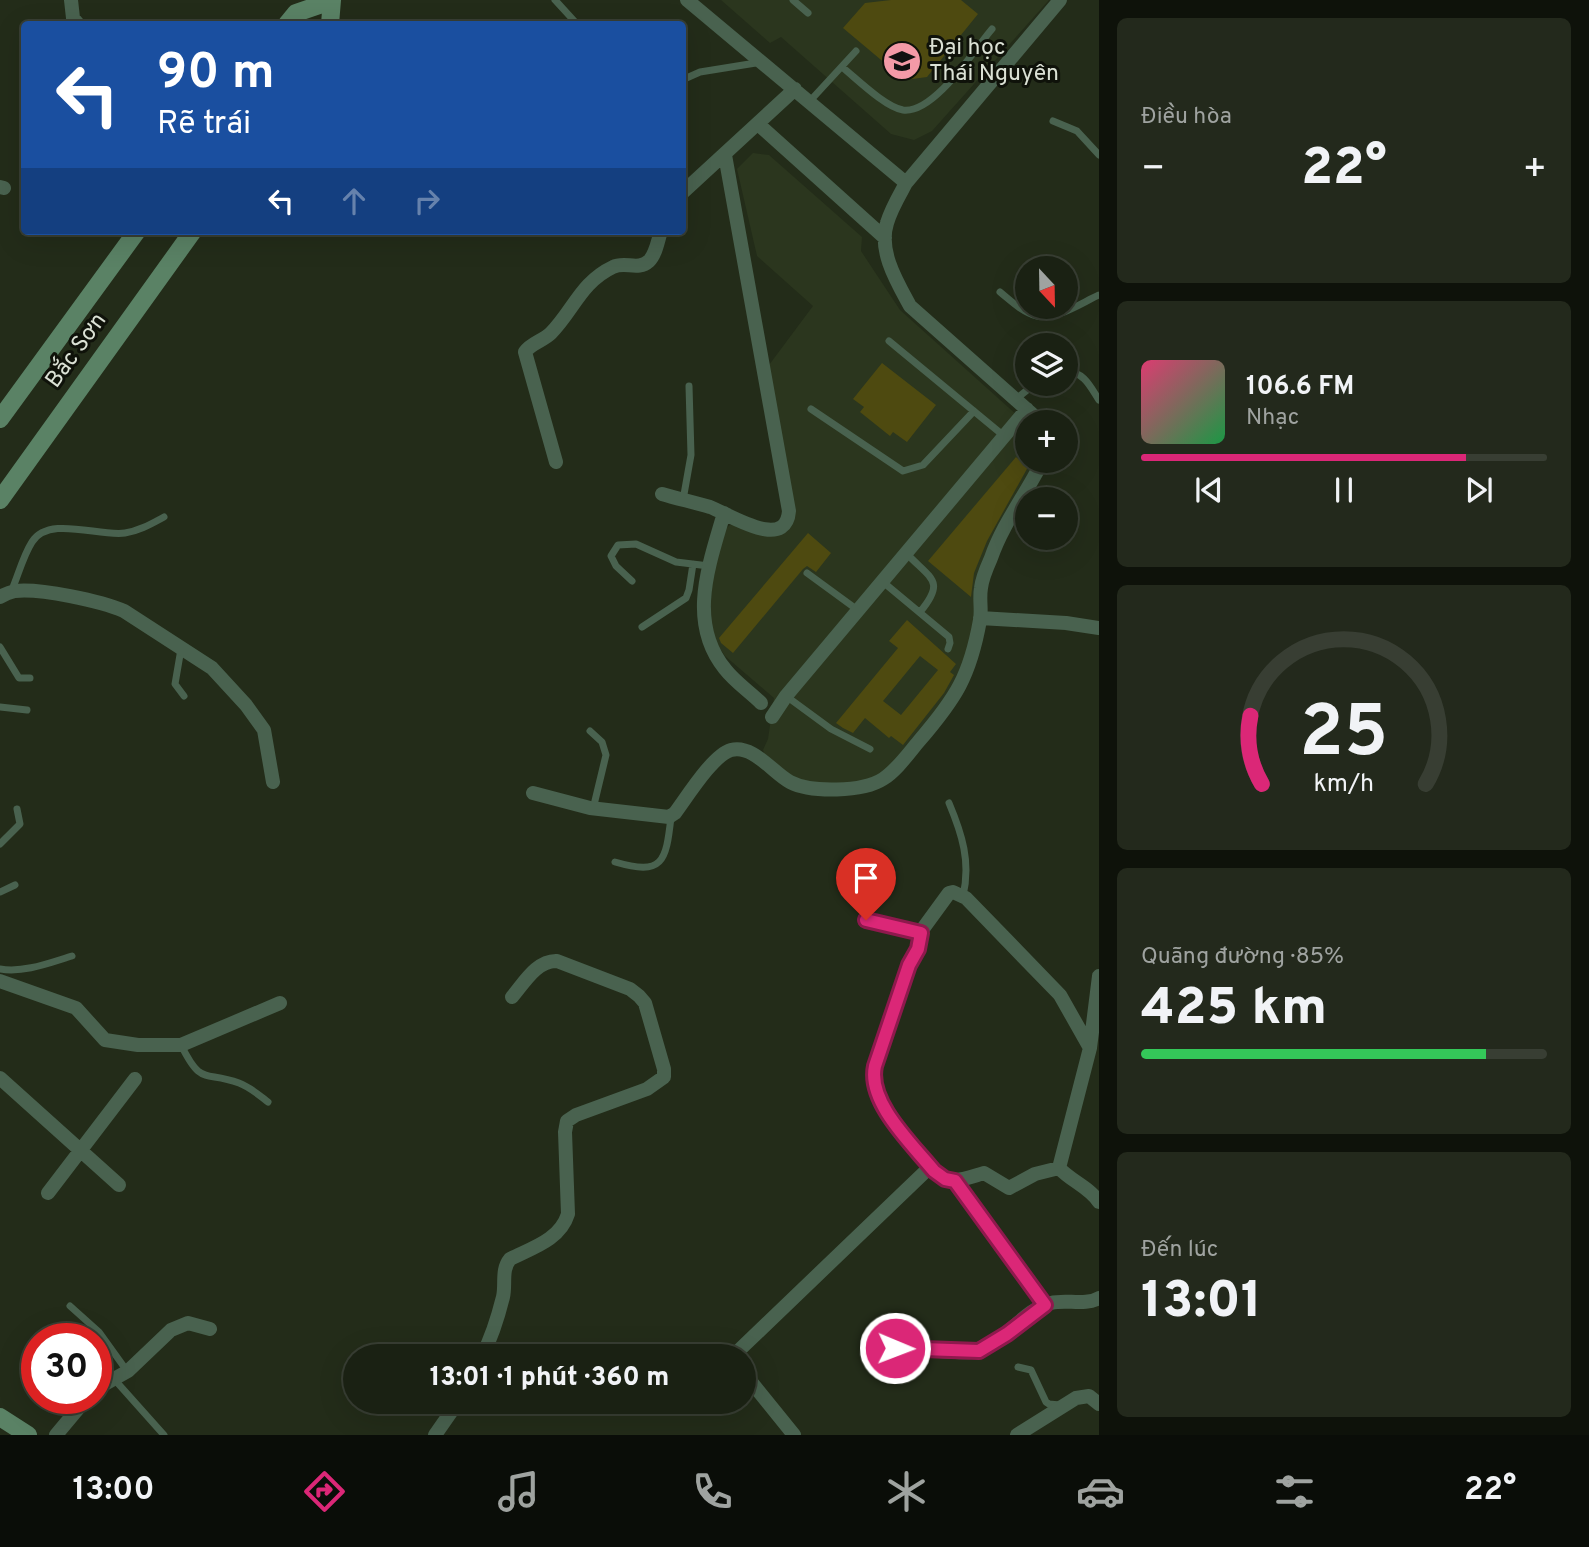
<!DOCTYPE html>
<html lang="vi">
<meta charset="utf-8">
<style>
body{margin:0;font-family:Overpass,sans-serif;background:#23291c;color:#f1f3f6;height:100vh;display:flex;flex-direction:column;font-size:26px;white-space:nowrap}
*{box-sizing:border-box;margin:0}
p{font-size:23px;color:#9fa3a0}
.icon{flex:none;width:38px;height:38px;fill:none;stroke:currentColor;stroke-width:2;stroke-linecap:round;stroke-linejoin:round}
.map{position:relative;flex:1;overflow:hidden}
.sheet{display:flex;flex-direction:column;gap:18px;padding:18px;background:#0e120a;width:490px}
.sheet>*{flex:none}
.guide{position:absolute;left:21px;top:21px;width:665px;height:214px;border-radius:7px;box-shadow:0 7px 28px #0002,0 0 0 2px #383e33;background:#1a4fa0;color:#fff;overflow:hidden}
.needle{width:46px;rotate:158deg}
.tools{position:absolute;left:1015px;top:256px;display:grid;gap:14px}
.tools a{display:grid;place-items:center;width:63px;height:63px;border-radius:50%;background:#1a2113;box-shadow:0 7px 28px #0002,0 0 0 2px #383e33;font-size:35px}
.speed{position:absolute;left:21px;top:1323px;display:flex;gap:14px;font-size:35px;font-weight:700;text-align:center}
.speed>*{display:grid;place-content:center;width:91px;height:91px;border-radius:50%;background:#1a2113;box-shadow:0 7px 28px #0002,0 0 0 2px #383e33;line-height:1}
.speed .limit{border:10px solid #d22;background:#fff;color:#111}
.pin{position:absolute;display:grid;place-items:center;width:60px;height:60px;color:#fff;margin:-72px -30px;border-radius:50% 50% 50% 0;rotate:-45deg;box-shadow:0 0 7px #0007}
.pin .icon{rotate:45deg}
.me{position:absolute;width:77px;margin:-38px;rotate:91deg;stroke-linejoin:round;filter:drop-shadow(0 0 5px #0008)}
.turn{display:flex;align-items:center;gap:24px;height:147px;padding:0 21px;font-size:32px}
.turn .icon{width:91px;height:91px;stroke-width:2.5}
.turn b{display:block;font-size:49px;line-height:60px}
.lanes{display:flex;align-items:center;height:66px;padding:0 21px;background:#0003;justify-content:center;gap:35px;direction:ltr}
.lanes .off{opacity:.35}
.big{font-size:52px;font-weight:800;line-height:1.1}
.sheet .card{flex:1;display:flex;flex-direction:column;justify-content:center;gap:10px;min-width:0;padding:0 24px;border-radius:10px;background:#23291c}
.sheet .dial{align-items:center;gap:0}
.dial svg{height:182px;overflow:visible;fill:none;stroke:#383e33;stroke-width:7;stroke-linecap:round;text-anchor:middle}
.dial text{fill:#f1f3f6;stroke:none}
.song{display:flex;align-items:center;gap:21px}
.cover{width:84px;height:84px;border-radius:10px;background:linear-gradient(135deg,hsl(340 70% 55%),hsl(140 70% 35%))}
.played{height:7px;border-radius:4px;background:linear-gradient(90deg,#db2777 80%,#383e33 80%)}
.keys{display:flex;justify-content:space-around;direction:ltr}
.heat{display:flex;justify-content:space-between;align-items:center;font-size:38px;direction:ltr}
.charge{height:10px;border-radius:5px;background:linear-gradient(90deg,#34c759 85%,#383e33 0)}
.trip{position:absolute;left:343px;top:1344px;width:413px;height:70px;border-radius:35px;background:#1a2113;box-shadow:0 7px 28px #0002,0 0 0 2px #383e33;font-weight:800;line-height:70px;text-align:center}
.tabs{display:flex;height:112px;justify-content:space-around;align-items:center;background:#0a0d08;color:#9fa3a0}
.tabs .icon{width:49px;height:49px}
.tabs .selected{color:#db2777}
.tabs b{font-size:32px;color:#f1f3f6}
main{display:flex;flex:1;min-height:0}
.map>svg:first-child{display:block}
</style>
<main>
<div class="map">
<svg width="1099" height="1435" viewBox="0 0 1099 1435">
<rect width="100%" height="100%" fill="#232c19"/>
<path fill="#2b361e" d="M721 0H1049L932 131 914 140 891 134 781 37 770 43Z
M753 153 769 155 862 237 861 251 900 310 1027 424V460H1038L1004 522 975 620 963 679 882 777 842 785 791 779 766 757 763 750 768 739 774 698 725 656 715 641 710 616 712 578 726 528 733 523 788 529 769 365 813 306 757 256 737 169Z"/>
<path fill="#4e4a10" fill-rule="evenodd" d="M891 0H961L978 14 927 77 905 80 843 28 865 3Z
M882 363 936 405 907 442 893 432 890 436 860 412 864 407 853 399Z
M1016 457 1028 467 987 541 974 573 971 597 928 561Z
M808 533 831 553 816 572 807 566 803 569 733 653 721 643 719 638Z
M907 620 956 664 950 672 954 675 944 693 903 745 891 736 889 738 865 718 853 733 843 728 836 723 898 648 889 641ZM920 656 938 670 901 715 883 701Z"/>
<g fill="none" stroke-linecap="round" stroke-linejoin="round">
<path stroke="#49624f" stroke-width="7" d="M555 0 577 24
M793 0 808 13
M842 67C857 79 885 107 903 110 934 114 974 50 992 29
M682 80 700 72 762 62
M809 102 856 51
M1053 121 1077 131 1099 155
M1000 292C1010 300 1023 313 1037 316 1057 320 1081 303 1099 295
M889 341 1004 436
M1066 371C1084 372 1090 386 1099 400
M1016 399 1036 383
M811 409 903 471 923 465 974 411
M683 500 691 455 689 386
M907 554C931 579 946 581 920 612
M807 573 859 611
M632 581 616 566 611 556 618 545 636 544 676 562 709 566
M883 582 949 637 950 643 948 649
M11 592C18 576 23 556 32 542 49 515 99 537 125 533 139 531 151 524 164 517
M642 627 686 598 689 590 693 564
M0 647 19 678H30
M181 649 175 684 184 696
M786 696 831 729 870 749
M0 707 27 710
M590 731 602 742 606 755 593 809
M949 803C962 834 971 862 963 896
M0 844 20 824 17 809
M615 862C663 876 666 862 671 817
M0 892 15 885
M867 920 921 933
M0 969C24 973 49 963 72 956
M181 1045C202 1087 204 1070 239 1083 250 1087 259 1095 268 1102
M955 1181 1045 1304
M70 1306 99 1332 127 1371
M1018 1367 1031 1370 1046 1402 1049 1404 1060 1405
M114 1379 164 1435"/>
<path stroke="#49624f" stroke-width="14" d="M71 0 73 18 78 24
M687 0 906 183 1060 0
M758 124 885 238
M906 183C899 196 891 209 887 223 878 251 897 282 910 306L1041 422
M0 187 4 188
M682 193 795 89
M556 462 525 352C531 343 543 341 551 333 573 311 581 282 613 267 625 261 638 271 649 261 656 254 658 240 661 231
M662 494C678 499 694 502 710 507 729 514 786 552 789 511L725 155
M724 513C709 565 687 622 725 669 735 682 750 692 761 703
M0 597C5 594 10 592 15 591 40 588 101 601 124 611L212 668 246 705 264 730 273 782
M980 618 1066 623 1099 628
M772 717 786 696 1027 409
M533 793 590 808 669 817 675 813C687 797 713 755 731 750 753 744 773 773 790 782 811 793 863 792 883 779 897 770 908 754 919 741 956 698 970 676 980 620 982 610 979 599 981 588 982 578 987 567 991 558 1003 523 1027 493 1043 460
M1099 976 1090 1048 1059 1168C1071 1181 1089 1187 1099 1202
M0 981 76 1008 105 1040 138 1045H181L280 1003
M0 1078 119 1185
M1059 1168 1035 1174 1009 1188 984 1173C973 1176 957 1183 946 1179 931 1174 883 1110 877 1093 873 1084 873 1076 875 1066L909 965 918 949 922 930 949 893 953 892 966 898 1060 995 1090 1048
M48 1193 135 1079
M896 1348C913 1348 965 1355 978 1351 1005 1342 1024 1309 1051 1303 1066 1299 1085 1306 1099 1298
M482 1356C492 1337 498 1317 503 1297 506 1284 501 1270 510 1259 532 1248 560 1240 568 1214L565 1132 567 1121 576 1115 647 1089 664 1077V1069L645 1003 639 996 630 989 557 961C537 960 524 983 512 997
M554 1356 560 1354 573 1356
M632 1356 642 1354
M733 1356 930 1167
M744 1373 794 1435
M96 1389 128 1371 171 1330 188 1323 210 1329
M56 1435 87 1398
M435 1435 458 1402
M1017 1435 1076 1398 1089 1396 1099 1404"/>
<path stroke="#5a8265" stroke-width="18" d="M287 24 296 13 331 1
M330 24 332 0
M0 419 137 231
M0 500 193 231
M0 1417 28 1435"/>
</g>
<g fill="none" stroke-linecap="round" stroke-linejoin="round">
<defs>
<path id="route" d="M866 920 921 933 918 949 909 965 875 1066C867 1102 912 1144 934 1171L945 1179 955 1181 1045 1305 1007 1334 979 1351 895 1348"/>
</defs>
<use href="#route" stroke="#8e194d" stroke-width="18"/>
<use href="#route" stroke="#db2777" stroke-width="12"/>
</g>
<defs>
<symbol id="university-disc" viewBox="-11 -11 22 22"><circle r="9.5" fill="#f39aa7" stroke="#0f120a"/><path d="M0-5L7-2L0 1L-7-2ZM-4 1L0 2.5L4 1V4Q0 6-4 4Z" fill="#111"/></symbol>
</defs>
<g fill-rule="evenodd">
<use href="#university-disc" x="880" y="39" width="44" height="44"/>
</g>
<g text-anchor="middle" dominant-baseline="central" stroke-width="6" stroke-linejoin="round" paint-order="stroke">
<g font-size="23" fill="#dbe1d5" stroke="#0f120a" text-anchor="start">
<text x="929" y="48">Đại học<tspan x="929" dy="26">Thái Nguyên</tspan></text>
</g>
<g font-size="23" fill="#dbe1d5" stroke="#0f120a">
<text transform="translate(77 351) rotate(-54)">Bắc Sơn</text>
</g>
</g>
</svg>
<div class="tools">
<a><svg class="needle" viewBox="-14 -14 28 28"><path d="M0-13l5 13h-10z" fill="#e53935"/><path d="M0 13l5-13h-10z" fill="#9fa3a0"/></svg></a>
<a><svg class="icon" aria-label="layers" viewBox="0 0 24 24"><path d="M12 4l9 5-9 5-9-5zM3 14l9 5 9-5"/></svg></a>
<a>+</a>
<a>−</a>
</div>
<div class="speed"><div class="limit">30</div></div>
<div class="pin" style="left:866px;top:920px;background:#d93025"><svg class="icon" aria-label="arrive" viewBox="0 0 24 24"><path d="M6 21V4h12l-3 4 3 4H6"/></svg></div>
<svg class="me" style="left:895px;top:1348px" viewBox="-20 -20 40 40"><circle r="17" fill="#db2777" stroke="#fff" stroke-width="3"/><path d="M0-11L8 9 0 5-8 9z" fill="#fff"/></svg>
<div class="trip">13:01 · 1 phút · 360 m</div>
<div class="guide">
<div class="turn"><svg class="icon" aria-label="left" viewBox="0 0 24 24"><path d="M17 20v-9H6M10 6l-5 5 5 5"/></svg><div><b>90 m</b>Rẽ trái</div></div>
<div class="lanes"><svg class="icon" aria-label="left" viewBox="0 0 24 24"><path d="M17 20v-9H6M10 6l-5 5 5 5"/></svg><svg class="icon off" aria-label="ahead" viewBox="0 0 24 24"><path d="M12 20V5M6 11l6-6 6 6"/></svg><svg class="icon off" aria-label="right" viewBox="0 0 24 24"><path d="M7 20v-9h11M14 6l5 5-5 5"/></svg></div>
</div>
</div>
<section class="sheet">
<div class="card"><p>Điều hòa</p>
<div class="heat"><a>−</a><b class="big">22°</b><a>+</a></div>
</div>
<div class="card">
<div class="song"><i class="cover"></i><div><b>106.6 FM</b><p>Nhạc</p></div></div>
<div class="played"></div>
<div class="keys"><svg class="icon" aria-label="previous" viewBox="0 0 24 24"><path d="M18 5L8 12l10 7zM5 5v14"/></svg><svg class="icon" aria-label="pause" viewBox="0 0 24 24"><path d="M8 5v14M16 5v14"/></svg><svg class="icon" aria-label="next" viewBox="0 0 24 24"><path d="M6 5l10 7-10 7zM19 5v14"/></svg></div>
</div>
<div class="card dial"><svg viewBox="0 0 100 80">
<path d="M14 69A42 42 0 1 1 86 69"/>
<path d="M14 69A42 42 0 0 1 9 39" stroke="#db2777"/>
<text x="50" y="56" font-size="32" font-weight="700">25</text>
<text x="50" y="72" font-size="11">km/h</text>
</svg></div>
<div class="card"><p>Quãng đường · 85%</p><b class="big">425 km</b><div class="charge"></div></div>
<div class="card"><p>Đến lúc</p><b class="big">13:01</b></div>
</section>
</main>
<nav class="tabs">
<b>13:00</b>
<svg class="icon selected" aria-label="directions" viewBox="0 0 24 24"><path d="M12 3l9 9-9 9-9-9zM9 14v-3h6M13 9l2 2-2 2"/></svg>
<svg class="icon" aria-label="music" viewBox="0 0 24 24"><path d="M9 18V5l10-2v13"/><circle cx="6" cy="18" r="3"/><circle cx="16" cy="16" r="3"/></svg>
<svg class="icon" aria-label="phone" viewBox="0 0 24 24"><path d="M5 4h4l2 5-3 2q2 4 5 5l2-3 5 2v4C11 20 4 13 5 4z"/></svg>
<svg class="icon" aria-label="climate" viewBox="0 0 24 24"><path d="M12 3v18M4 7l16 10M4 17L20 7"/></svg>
<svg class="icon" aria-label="car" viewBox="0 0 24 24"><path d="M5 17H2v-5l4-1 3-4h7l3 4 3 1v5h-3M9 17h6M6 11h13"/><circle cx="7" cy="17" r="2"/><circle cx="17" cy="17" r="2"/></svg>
<svg class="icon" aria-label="filters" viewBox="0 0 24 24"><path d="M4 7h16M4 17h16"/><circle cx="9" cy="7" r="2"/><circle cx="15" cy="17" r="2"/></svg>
<b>22°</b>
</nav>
